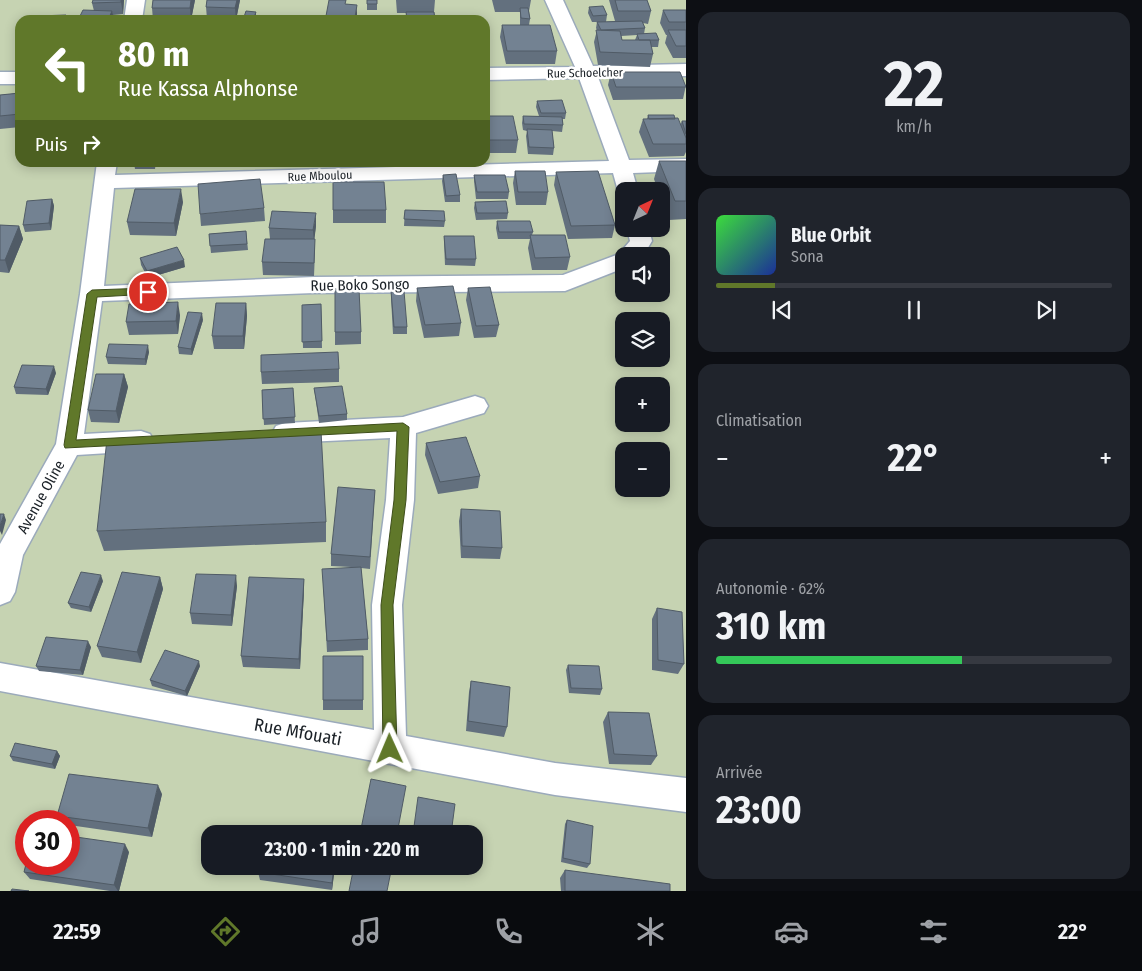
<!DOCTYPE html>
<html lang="fr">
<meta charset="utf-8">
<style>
body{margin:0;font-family:"Fira Sans Condensed",sans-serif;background:#20242c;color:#f1f3f6;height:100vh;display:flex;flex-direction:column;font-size:19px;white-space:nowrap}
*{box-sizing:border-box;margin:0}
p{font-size:16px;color:#9ea1a6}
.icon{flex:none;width:28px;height:28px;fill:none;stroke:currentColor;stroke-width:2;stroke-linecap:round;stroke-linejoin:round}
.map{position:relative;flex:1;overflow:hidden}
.details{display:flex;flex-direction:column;gap:12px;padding:12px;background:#0d0f14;width:456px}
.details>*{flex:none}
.guide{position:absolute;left:15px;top:15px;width:475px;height:152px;border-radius:15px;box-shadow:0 2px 12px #0003;background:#60782a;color:#fff;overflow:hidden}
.needle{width:32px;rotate:43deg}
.controls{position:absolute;left:615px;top:182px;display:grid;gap:10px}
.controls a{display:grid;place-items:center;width:55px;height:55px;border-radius:10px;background:#171b24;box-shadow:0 2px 12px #0003;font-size:25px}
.speed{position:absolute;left:15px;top:810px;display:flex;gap:10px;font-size:25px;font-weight:700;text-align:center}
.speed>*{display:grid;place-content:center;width:65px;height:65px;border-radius:50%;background:#171b24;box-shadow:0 2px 12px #0003;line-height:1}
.speed .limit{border:8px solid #d22;background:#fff;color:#111}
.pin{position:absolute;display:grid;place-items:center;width:42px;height:42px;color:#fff;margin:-21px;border:2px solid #fff;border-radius:50%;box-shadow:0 1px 5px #0007}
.me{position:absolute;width:55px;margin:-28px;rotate:359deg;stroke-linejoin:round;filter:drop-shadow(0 0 4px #0008)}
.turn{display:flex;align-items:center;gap:18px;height:105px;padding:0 20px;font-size:22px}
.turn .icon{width:65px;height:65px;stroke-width:2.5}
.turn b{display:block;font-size:35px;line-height:42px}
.then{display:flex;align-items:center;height:48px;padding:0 20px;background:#0003;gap:10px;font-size:19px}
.big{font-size:38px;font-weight:700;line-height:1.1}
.details .tile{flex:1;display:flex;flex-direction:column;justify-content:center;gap:8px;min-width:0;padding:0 18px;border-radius:15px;background:#20242c}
.details .dial{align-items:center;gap:0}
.dial b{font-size:65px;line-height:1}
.song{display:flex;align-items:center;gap:15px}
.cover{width:60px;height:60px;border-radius:8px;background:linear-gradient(135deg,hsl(120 70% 55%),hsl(230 70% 35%))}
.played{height:5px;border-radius:2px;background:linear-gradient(90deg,#60782a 15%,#363941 15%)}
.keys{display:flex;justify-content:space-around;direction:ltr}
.heat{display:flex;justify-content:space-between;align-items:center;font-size:28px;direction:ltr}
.charge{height:8px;border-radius:4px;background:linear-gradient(90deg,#34c759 62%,#363941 0)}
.trip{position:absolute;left:201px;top:825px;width:282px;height:50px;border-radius:15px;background:#171b24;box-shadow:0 2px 12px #0003;font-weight:700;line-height:50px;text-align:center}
.menu{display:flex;height:80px;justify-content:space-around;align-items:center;background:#090b0e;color:#9ea1a6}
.menu .icon{width:35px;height:35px}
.menu .current{color:#60782a}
.menu b{font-size:22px;color:#f1f3f6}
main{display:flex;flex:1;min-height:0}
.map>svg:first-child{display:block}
</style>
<main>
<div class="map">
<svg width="686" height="891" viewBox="0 0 686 891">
<rect width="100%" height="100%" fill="#f7fafe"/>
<path fill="#c6d3b2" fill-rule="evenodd" d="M0 0H686V891H0ZM20 20H485V162H20ZM624 191H661V229H624ZM624 256H661V294H624ZM624 321H661V359H624ZM624 386H661V424H624ZM624 451H661V489H624ZM26 821H69V864H26ZM210 834H475V866H210Z"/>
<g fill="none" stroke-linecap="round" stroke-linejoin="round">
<defs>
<path id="street" d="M127 0H145L142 20H124Z
M545 0H563L593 66 686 64V76L598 77 629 160 686 159V171L633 173 638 191H624V196L618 191 613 173 114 188 104 286 314 277 563 275 619 254 630 241 627 229H649L652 241 643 256H624V268L565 291 314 293 102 301 84 434 141 431 150 434 154 441 150 448 141 451 77 455 23 555 15 592 10 601 0 605V544L56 444 80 294 97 162H117L115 175 609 161 579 78 485 80V68L575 67Z
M0 72H20V84H0Z
M475 396 484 399 488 406 484 413 416 433 414 500 402 605 406 736 555 763 686 778V812L555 795 0 691V663L374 730 372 605 386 500 390 438 285 443 276 440 272 433 276 426 285 423 403 417Z"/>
</defs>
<use href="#street" stroke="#9baabb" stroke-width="3"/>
<use href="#street" fill="#fff" fill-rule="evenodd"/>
</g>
<path fill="#63707e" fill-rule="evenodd" d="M93 0H124L123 14 113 15 114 20H78L94 11 92 3Z
M153 0H195L191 20H153L152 8Z
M207 0H240L236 20 207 19 206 7Z
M367 0H377V10H367Z
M396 0H435L434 12 435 20H406V13H397Z
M492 0H531L529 11 530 19 529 25 557 51 555 64H506L500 37 502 25H520V12H495Z
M609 0H647L651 11 648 24 643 23 645 28 644 34 659 40 658 47H651L653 54 650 67 598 65 594 42 597 30 596 28 597 22H592L588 13 589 7 607 15 606 22 615 21ZM637 35 635 40H622L621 36Z
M347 4 357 17 356 20H327L326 16Z
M663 10H686V58H673L665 43 667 35H666L660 23Z
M611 72 686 85 683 99 613 100 608 85Z
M20 93V127L0 129V95Z
M537 101 566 113 565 119H562L563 125 562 132 552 131 554 148 553 155 528 154 526 136 527 131 523 130 522 123 523 116H539L536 107Z
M648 115 675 119 680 125 682 121H686V152L684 156 649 157 639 132 643 119H647Z
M485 116 518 140 516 153H485Z
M659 161H686V219L669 220 661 199V191H658L654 179Z
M156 162 155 169H135L134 163Z
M175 162H186L185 166 175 165Z
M515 171 548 192 546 205H516L513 183Z
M556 172 615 225 612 238 568 239 554 185Z
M443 175 460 195V202H445L442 181Z
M474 175 509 192 508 199H476L474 181Z
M333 182 386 210V223H333Z
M52 199 54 206 51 230 25 232 23 225Z
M183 202 176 236 130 235 127 222Z
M475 202 508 213 507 219 476 220 474 208Z
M264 208 265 221 201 226 200 214Z
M405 210 445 221 444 227 404 226Z
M497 221 533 232 532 235 570 257 567 270H532L528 248 530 239H498L496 228Z
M0 225 19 226 23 239 9 273 0 272Z
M316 226 314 239 315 252 314 276 263 275 262 262 270 239 269 228Z
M246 231 248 250 211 253 209 234Z
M444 236 476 259 475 266 445 265 444 242Z
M140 258 185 267 148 278 141 265Z
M417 288 461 323 459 336 424 338 416 301Z
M468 288 499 325 496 337 474 338 466 300Z
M335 289 361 332V344L335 345Z
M391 291 407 327V334H393L391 298Z
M246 303 247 316 244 349H214L212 336Z
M321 304 322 348H303L302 305Z
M180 315 178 334 129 335 126 322Z
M203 320 192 355 179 354 178 347Z
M149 352 146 365 108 364 106 357Z
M339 369V382L262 384 261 372Z
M56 373 48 395 16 394 14 387Z
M124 374 128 387 119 423 91 422 88 410Z
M293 388 295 423 264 425 262 390Z
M314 388 347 414V420L319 423Z
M426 443 480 476 478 488 438 494 425 455Z
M375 490 370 569 361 568 368 639V650L327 652 323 580 351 567 331 566V554Z
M461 509 502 548 500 559 461 558 459 521Z
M326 522V542L104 551 97 531Z
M160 577 163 589 141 663 102 657 97 646Z
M304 579V590L300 669 243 667 241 656Z
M103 581 91 612 71 608 68 603Z
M237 586 232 626 192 624 190 613Z
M657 608 684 664 678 674 652 670V619Z
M91 647 83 675 39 671 36 666Z
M568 665 602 689 600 695 569 693 566 670Z
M200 666 187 696 152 686 150 680Z
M471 681 507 727 504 737 466 731 469 692Z
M323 700H363V710H323Z
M608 712 657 756 651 765 609 764 603 722Z
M57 751 60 756 55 769 13 761 10 756Z
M162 794 152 837 69 825V821H60L57 816Z
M567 820 590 864 587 868 561 862 565 824Z
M129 852 119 891H110L30 879 24 872Z
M259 866H335L332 890 260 880 258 872Z
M565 870 670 891H561L560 878Z"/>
<path fill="#505b66" d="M121 0H124L123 14 121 2Z
M191 0H195L191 20 190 8Z
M237 0H240L236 20 235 8Z
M357 5V17L356 20H355Z
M112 11 114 20H108Z
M256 12V20H253Z
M181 189 183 202 176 236 174 223Z
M52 199 54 206 51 230 49 223Z
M316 213V226L314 243 313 230Z
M19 226 23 239 9 273 5 260Z
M184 260 185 267 148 278 147 271Z
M178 302 180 315 178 334 176 321Z
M246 303 247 316 244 349 243 336Z
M202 313 203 320 192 355 191 349Z
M148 345 149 352 146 365 145 359Z
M54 366 56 373 48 395 46 389Z
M124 374 128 387 119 423 116 411Z
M4 514 6 520 2 535 0 531V526Z
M101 575 103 581 91 612 89 607Z
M236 575 237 586 232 626 231 615Z
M160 577 163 589 141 663 137 652Z
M304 579V590L300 669 299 659Z
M88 641 91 647 83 675 80 670Z
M199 661 200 666 187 696 185 691Z
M57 751 60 756 55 769 52 764Z
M158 785 162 794 152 837 148 828Z
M125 844 129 852 119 891H118L114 885Z
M334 866H335L332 890V883Z"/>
<path fill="#738292" stroke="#505b66" d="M93 0H121V2L92 3Z
M153 0H191L190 8H152Z
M207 0H237L235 8 206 7Z
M329 0H346L345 4 357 5 355 17 326 16Z
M367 0H377V4H367Z
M615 0H647L651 11H618Z
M603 6 607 15 593 16 589 7Z
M520 8H528L530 19 521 18Z
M83 10 112 11 108 20H78Z
M663 10H686V22H669Z
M246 11 256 12 253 20H243Z
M406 12H434L435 20H407Z
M66 15 65 20H37L38 16Z
M642 21 645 28 601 30 597 22Z
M502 25H550L557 51H507Z
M596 30 620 31 622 40H650L653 54 600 52Z
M668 30H686V46H676Z
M656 33 659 40H639L637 34Z
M611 72H680L686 87H616Z
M20 93V114L0 116V95Z
M562 100 566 113H541L537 101Z
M648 115H674L675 119H649Z
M485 116H513L518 140H485Z
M523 116 562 117 563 125 524 124Z
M678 118 686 138V144H653L643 119Z
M682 121H686V134Z
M527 129 552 130 554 148 529 147Z
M659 161H686V201H675Z
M515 171H545L548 192H518Z
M598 171 615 225 571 226 556 172Z
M456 174 460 195 446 196 443 175Z
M474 175H505L509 192H477Z
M260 179 264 208 200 214 198 184Z
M333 182H384L386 210H333Z
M135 189H181L174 223 127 222Z
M52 199 49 223 23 225 27 201Z
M506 201 508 213H477L475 202Z
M405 210 444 211 445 221 404 219Z
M272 211 316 213 313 230 269 228Z
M497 221H530L533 232H499Z
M0 225 19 226 5 260H0Z
M246 231 247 244 210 246 209 234Z
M530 235H565L570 257 535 258Z
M444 236H474L476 259H446Z
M265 239H315L314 263 262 262Z
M177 247 184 260 147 271 140 258Z
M453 286 461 323 425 325 417 288Z
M490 287 499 325 476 326 468 288Z
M335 289H359L361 332H335Z
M391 291H404L407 327H394Z
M178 302 176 321 126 322 129 304Z
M216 303H246L243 336H212Z
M321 304 322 341 302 342V305Z
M188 312 202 313 191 349 178 347Z
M109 344 148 345 145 359 106 357Z
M338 352 339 369 261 372V355Z
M22 365 54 366 46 389 14 387Z
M96 374H124L116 411 88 410Z
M342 386 347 414 319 416 314 388Z
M293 388 295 417 263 419 262 390Z
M321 431 326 522 97 531 107 439Z
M466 437 480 476 440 482 426 443Z
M338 487 375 490 370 557 331 554Z
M461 509 500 511 502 548 462 546Z
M0 514H4L0 526Z
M361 567 368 639 327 641 322 569Z
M81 572 101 575 89 607 68 603Z
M122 572 160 577 137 652 97 646Z
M196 574 236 575 231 615 190 613Z
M249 577 304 579 299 659 241 656Z
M657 608 682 612 684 664 658 660Z
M46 637 88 641 80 670 36 666Z
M165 650 199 661 185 691 150 680Z
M323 656H363V700H323Z
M568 665 599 666 602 689 571 688Z
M471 681 510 687 507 727 468 721Z
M608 712 649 713 657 756 614 754Z
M15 743 57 751 52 764 10 756Z
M69 774 158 785 148 828 57 816Z
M371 779 406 786 397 834H360Z
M418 797 455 804 451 834H413Z
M567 820 593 826 590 864 563 858Z
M266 827 314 834H265Z
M69 836 125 844 114 885 24 872 26 864H69Z
M259 866H334L332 883 258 872Z
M354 866H392L387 891H349Z
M565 870 670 884V891H565Z
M12 889 29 891H11Z"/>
<path fill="#60782a" stroke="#3e4e1b" d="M148 288 151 289V294L97 297 76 440 403 423 409 427 406 500 393 605 397 749 395 754 390 756 385 754 383 749 381 605 394 500 397 431 65 448 64 445 87 294 92 290Z"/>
<g text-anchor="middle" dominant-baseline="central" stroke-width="5" stroke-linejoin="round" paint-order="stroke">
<g font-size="12" fill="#1b2127" stroke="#fff">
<text transform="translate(585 73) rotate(-1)">Rue Schoelcher</text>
<text transform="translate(320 176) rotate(-2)">Rue Mboulou</text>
</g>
<g font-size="15" fill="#1b2127" stroke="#fff">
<text transform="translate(360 285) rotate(-1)">Rue Boko Songo</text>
<text transform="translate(41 497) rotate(-61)">Avenue Oline</text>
</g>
<g font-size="18" fill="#1b2127" stroke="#fff">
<text transform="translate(298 732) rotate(10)">Rue Mfouati</text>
</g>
</g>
</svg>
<div class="controls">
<a><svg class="needle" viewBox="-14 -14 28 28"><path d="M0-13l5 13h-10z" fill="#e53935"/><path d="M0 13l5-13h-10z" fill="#9ea1a6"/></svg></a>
<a><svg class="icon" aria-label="sound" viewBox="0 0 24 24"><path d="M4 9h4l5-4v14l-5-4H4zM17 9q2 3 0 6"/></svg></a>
<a><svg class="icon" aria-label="layers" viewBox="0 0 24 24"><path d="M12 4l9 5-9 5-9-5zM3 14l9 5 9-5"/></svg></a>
<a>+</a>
<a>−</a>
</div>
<div class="speed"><div class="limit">30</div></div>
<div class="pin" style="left:148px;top:292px;background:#d93025"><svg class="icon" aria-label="arrive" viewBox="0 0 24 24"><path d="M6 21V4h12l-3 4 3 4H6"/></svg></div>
<svg class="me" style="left:390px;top:749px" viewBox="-20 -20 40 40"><path d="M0-17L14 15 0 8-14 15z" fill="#60782a" stroke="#fff" stroke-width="4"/></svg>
<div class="trip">23:00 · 1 min · 220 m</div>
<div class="guide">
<div class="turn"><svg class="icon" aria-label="left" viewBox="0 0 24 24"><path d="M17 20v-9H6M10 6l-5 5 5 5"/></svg><div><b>80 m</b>Rue Kassa Alphonse</div></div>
<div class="then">Puis<svg class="icon" aria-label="right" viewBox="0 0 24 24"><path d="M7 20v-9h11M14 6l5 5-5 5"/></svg></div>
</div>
</div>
<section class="details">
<div class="tile dial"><b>22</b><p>km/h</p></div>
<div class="tile">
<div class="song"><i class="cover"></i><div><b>Blue Orbit</b><p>Sona</p></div></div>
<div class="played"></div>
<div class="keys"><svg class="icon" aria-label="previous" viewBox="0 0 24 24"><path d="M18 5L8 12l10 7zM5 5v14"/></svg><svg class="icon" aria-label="pause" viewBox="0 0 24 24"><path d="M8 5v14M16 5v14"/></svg><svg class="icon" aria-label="next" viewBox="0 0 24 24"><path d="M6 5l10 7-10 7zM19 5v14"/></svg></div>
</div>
<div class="tile"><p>Climatisation</p>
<div class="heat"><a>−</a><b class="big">22°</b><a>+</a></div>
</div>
<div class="tile"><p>Autonomie · 62%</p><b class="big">310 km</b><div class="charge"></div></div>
<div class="tile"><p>Arrivée</p><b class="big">23:00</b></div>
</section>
</main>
<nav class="menu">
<b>22:59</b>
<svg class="icon current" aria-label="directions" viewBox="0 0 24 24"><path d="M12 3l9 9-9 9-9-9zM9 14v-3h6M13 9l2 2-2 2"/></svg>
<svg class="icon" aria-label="music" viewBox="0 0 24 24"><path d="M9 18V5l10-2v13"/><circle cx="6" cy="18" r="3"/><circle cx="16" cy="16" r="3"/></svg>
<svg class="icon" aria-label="phone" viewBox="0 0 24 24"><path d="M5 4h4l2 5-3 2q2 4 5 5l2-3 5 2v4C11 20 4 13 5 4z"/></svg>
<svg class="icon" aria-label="climate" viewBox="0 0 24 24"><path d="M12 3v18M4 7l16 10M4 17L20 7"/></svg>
<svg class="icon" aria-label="car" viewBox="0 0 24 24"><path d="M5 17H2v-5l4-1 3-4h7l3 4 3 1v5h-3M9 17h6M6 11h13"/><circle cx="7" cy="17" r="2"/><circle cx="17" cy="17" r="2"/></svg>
<svg class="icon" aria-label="filters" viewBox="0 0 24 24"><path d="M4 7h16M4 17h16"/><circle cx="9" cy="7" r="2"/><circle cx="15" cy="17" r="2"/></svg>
<b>22°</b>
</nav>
